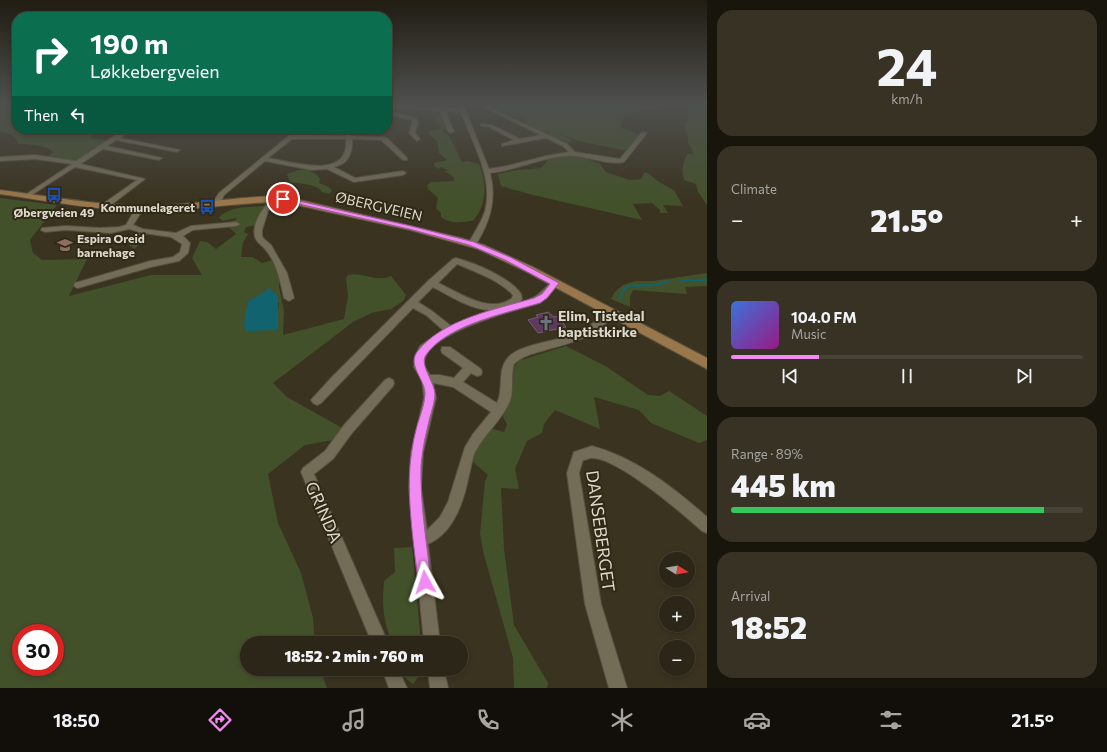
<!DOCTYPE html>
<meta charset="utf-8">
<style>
body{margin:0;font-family:Commissioner,sans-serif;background:#383225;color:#f1f3f6;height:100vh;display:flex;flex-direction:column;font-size:15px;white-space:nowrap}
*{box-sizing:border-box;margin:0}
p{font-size:13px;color:#a6a5a2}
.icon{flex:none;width:22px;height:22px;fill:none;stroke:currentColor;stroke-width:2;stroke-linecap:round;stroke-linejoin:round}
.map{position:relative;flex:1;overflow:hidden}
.drawer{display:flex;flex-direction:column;gap:10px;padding:10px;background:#18150d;width:400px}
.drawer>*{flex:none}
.banner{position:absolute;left:12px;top:12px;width:380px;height:122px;border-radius:16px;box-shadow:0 2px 6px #0003,0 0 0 1px #484337;background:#0b6e4f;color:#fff;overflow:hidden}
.needle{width:26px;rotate:101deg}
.tools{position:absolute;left:659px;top:552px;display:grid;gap:8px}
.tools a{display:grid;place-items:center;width:36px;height:36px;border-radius:50%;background:#2c2618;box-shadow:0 2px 6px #0003,0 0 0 1px #484337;font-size:20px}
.speed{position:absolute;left:12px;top:624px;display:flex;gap:8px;font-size:20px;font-weight:700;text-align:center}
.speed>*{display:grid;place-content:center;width:52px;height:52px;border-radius:50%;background:#2c2618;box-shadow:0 2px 6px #0003,0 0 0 1px #484337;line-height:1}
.speed .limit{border:6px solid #d22;background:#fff;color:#111}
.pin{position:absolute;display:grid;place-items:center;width:34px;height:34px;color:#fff;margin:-17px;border:2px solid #fff;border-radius:50%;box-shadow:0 1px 4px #0007}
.me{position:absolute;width:44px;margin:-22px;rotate:355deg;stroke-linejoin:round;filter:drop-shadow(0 0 3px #0008)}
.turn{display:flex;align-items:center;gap:14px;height:84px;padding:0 12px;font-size:18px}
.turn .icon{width:52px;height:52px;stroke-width:2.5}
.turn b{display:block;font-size:28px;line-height:34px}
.then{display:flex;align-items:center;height:38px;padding:0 12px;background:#0003;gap:8px;font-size:15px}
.big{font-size:30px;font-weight:800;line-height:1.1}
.drawer .tile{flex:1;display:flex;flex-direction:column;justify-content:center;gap:6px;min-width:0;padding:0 14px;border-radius:16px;background:#383225}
.drawer .dial{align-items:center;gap:0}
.dial b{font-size:52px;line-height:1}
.song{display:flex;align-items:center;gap:12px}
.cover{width:48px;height:48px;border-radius:6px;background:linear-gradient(135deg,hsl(220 70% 55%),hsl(310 70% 35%))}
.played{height:4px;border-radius:2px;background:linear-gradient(90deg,#f28af3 25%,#484337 25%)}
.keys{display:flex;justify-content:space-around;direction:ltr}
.heat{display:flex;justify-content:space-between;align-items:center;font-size:22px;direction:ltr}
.charge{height:6px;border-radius:3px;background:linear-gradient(90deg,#34c759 89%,#484337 0)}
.trip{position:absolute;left:240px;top:636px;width:228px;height:40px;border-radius:20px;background:#2c2618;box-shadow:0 2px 6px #0003,0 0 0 1px #484337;font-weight:800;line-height:40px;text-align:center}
.tabs{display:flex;height:64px;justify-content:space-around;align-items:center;background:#120f0a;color:#a6a5a2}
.tabs .icon{width:28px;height:28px}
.tabs .current{color:#f28af3}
.tabs b{font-size:18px;color:#f1f3f6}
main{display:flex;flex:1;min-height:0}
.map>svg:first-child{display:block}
</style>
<main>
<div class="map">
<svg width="707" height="688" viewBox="0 0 707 688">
<rect width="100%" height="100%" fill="#3a3320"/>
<path fill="#43512b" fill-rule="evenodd" d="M0 104H17V129H93L96 132 90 138 110 141 79 161 47 157 53 152C48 145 26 144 18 144L17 140 11 134 0 132Z
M485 104H666L658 109 625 114 620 127 638 134 639 136 629 148 624 150 578 141 556 132 573 141 567 143 548 134 549 132 546 133 526 123 521 118 511 116Z
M689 104H707V205L698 192 696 184 684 180C681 169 683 164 687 154H693L692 149 688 143V136L685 130 684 124 688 120V108Z
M436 115 443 116 448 127 442 131 450 137 462 162 468 161 479 164C487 182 487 204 474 220 464 223 450 224 441 217V213L436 208 438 198 428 189 427 185 431 182 454 181V178L450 174 444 171H449L441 167 439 169 434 166V163L447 160 439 153 437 141 427 133 430 131 440 129 441 126 435 123Z
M564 156 583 157 600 164 606 172 630 180 641 179 644 173 646 172 659 182 674 190 683 206 663 205 668 213H660V210L652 203 633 204 642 220 533 195 501 186 498 174 517 170 541 168 548 160Z
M307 169 317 175 320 179 319 183 329 187 332 191 329 194 322 192C318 184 300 184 290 182L287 174 299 170Z
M0 198 57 205 30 240 33 253 42 260 87 259 69 296 151 275H202L192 258 200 241 207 242 216 249 236 234 226 224 237 219 235 218 223 221 219 218C227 206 251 207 265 206L257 225 246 227 244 232 248 234 243 243 241 257H253L262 263 272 260 279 271V287L284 311 283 335 344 319 348 296 346 278 348 275C362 271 376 283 391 276L406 295 403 301 391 309 371 313 353 322 273 383 287 397 342 428 333 440 305 445 268 474 278 523 301 573 313 618 315 643H247V669H320L327 688H0ZM264 293 279 303 277 315 278 330 247 307 248 301ZM21 633H55V667H21Z
M138 232 148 234 135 249 126 243 131 236H134Z
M707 273V286L685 287 687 294 633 290 630 297V307L611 299 614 293 623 285 636 281H653Z
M566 346 607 367 648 395 660 396 669 391 707 416V440L699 443 651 423 639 410 594 397 600 429 555 410 544 424 542 433 527 441 515 469 519 489 501 488 504 549 514 625 548 683 547 688H514L513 658 484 555 480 534 485 481 488 475 473 462 479 440 489 428 504 432 507 424 501 413 511 386 513 370 518 361Z
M412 547 421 643H392C383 618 382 608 384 581L395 572 394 548Z
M401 669H423V671L413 684 404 677Z"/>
<path fill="#10636f" d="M269 288 278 296V330L246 331 244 324 248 301 263 293Z"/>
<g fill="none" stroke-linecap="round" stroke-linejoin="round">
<path stroke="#10636f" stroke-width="2" d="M681 281 707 280
M620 299 622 293 628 286 656 285 669 281"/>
</g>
<path fill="#5e3a5f" stroke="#6f5e6e" d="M548 312 554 317 556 316 561 320 566 327 538 333 528 320 538 317 536 315Z"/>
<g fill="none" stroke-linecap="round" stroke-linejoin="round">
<defs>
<path id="minor" d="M387 104 460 109 458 104H463L489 169 507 166 546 156 569 152 563 146 546 138 502 146V144L514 140 489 127 481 126V124L492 125 520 139 541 135 477 104H483L567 144 575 152 620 159 642 132 647 133 624 162C605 166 585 154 566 156 540 158 516 170 490 173 497 200 490 222 475 246H472L468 244C474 233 481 223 485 211 494 178 472 142 461 112L445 111 454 131 451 133 448 131 440 111 391 108 392 112 416 118 418 123 415 133 420 139 417 141 409 133 412 123V120L388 114Z
M125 129H132L120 138 180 150 177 152 116 140 107 146 162 158 159 160 103 149 82 163 81 164 145 179 107 208H104L100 206 137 180 75 167 27 198 25 197V195L72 164 35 159 0 161V157L35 155 76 161Z
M297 129H303L296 135 345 136V130L354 129 350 132 351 136 384 137 388 139 407 158V160H403L381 140 352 139C353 154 348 164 334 167L355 178 403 171 406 173 403 175 354 182 327 169 312 170 265 161 224 195 219 206H213L212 204 219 193ZM292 139H346C350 181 292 162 268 158Z
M278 196 281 198 268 211 262 230V235L263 238 271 245 287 273 294 298 289 301 284 298C280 280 277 263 265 249 262 245 256 242 255 237 251 224 266 200 278 196Z
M137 206H140L144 208 133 225 143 229 176 233 191 226 236 222 240 224 236 226 193 230 183 236 190 243 188 253 179 261 151 267 78 288 75 287 74 285 75 283 150 261 173 257 180 252 182 244 171 237 143 233 129 229 111 233 66 230 45 232 41 230 42 228 66 226 100 228 119 227 126 225Z
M456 258C475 263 511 278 521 294L522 299 519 303C536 298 540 294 552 281H558L559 283 547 298 540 303C520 309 414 335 425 367 426 369 428 372 430 375H440L454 378 463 368 442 353 441 350 442 347H450L481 369 482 372 481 375 477 376 471 373 463 382 497 403C504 390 497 371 507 359 518 343 563 341 581 332 591 327 599 317 607 310H613L615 312C599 338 569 343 542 351 532 354 522 356 514 364 510 376 514 389 510 401 502 420 485 433 475 452 472 459 471 468 469 475 464 501 454 533 428 544L440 643H424L409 488 411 453 424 398 422 380 414 367 415 356 420 346 443 330 426 315 413 308 321 403 317 405 313 403 311 400 332 377 428 281 453 259ZM457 264C476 272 499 280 513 295L512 298C490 315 458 292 438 283ZM433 287C450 296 471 310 491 310L451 326 432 311 418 302ZM433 383 453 387 491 412 473 434 465 447 448 502 440 517 427 530 421 488 423 453 436 398Z
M389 378 393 380 394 383 393 386 352 433 333 459 314 474 388 643H372L301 472 303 468 325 451 344 425 385 380Z
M592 446C636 458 673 487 707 517V533L702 531C682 513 618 458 592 458 589 458 586 460 583 460L579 473 601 604 627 688H609L585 604 567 473 574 452Z
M382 669H398L407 688H389Z
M428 669H444L448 688H430Z"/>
<path id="major" d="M0 190C41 195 83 203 124 205 177 209 230 196 283 196L461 238 484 245 533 267 707 358V369L525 271 478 249 410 230 283 202C230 202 177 214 124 210 83 208 41 200 0 194Z"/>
</defs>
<use href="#minor" stroke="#56503f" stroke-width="2"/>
<use href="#major" stroke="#56503f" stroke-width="2"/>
<use href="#minor" fill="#736c57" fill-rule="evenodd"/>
<use href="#major" fill="#9a764b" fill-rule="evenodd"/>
</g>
<linearGradient id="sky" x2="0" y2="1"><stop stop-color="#201c12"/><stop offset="0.52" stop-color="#4f504e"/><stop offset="1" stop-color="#4f504e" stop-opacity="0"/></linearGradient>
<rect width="707" height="200" fill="url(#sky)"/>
<path fill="#f28af3" stroke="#9d5a9e" d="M281 197 411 226 474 242 510 257 559 283 547 298 540 303C507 313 446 325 426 355 419 365 435 382 435 395 434 407 429 418 427 430 424 441 422 455 421 466 420 504 427 544 431 582L429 586 425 588 420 586 418 582C414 545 407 503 410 466 411 455 413 441 416 430 419 418 424 407 425 395 426 380 407 366 417 352 442 319 497 309 534 298L542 294 550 284 505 260 469 245 409 229 281 200Z"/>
<defs>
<symbol id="bus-bare" viewBox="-9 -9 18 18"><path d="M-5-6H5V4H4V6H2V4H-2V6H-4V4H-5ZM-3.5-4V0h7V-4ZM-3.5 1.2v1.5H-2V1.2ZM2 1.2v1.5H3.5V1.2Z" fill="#1a4fb4" stroke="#2f2916" stroke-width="2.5" paint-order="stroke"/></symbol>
<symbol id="school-bare" viewBox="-9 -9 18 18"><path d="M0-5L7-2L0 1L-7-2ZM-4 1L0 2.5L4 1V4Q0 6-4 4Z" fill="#8d6e63" stroke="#2f2916" stroke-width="2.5" paint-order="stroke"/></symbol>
<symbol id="church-bare" viewBox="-9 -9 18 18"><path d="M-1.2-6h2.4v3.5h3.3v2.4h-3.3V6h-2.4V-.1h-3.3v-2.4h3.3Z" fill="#6b7280" stroke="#2f2916" stroke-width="2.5" paint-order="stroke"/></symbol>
</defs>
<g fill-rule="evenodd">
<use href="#bus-bare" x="43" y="184" width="22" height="22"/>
<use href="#bus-bare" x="196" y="196" width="22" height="22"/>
<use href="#school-bare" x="54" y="234" width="22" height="22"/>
<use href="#church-bare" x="535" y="312" width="22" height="22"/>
</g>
<g text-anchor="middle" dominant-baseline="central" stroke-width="4" stroke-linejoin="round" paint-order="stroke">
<g font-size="12" font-weight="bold" fill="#ddd9cd" stroke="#2f2916" text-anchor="end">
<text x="195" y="207">Kommunelageret</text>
<text x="54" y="212" text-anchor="middle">Øbergveien 49</text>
<text x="77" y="238" text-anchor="start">Espira Oreid<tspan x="77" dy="14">barnehage</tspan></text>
</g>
<g font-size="14" fill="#ddd9cd" stroke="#2f2916">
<text transform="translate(379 206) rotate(13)">ØBERGVEIEN</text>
</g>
<g font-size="14" font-weight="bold" fill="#ddd9cd" stroke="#2f2916" text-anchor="start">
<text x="558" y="315">Elim, Tistedal<tspan x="558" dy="16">baptistkirke</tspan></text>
</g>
<g font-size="17" fill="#ddd9cd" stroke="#2f2916">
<text transform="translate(324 512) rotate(66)">GRINDA</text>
<text transform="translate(601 531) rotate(82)">DANSEBERGET</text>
</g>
</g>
</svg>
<div class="tools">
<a><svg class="needle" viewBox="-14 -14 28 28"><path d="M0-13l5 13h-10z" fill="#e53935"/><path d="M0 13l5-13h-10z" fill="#a6a5a2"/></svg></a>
<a>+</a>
<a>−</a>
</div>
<div class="speed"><div class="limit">30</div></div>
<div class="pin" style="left:283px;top:199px;background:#d93025"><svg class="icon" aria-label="arrive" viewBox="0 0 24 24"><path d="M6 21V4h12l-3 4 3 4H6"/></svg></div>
<svg class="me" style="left:425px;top:582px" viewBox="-20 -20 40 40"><path d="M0-17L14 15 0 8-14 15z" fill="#f28af3" stroke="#fff" stroke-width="4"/></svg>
<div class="trip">18:52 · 2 min · 760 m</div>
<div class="banner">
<div class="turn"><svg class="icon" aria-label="right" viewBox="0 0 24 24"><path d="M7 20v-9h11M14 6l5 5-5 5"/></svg><div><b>190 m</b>Løkkebergveien</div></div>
<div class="then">Then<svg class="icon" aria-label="left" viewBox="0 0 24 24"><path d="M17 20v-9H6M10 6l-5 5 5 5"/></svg></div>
</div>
</div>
<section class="drawer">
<div class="tile dial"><b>24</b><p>km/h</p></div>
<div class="tile"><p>Climate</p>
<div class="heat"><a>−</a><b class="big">21.5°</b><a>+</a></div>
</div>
<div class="tile">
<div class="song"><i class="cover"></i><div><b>104.0 FM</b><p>Music</p></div></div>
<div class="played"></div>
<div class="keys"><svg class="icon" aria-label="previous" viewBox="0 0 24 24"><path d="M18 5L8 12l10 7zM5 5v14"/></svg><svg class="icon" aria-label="pause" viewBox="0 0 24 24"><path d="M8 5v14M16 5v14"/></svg><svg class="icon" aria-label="next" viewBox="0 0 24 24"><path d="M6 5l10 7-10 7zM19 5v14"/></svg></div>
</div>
<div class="tile"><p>Range · 89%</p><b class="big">445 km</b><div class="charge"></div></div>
<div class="tile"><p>Arrival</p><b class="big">18:52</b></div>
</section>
</main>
<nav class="tabs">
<b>18:50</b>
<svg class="icon current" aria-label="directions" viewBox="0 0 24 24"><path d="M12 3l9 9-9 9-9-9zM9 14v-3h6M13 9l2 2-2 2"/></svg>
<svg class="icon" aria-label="music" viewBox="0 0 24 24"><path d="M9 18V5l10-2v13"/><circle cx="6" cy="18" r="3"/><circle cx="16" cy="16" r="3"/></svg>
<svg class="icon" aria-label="phone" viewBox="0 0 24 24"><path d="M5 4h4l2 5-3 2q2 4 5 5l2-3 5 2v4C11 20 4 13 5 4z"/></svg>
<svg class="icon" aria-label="climate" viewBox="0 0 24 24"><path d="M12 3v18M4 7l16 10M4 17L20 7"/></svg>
<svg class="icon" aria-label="car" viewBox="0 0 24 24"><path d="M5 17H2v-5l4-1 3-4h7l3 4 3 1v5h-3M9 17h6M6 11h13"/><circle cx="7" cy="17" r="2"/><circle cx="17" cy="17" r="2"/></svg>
<svg class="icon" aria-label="filters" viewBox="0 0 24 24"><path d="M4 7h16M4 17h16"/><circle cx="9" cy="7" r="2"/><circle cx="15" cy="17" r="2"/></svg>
<b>21.5°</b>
</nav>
